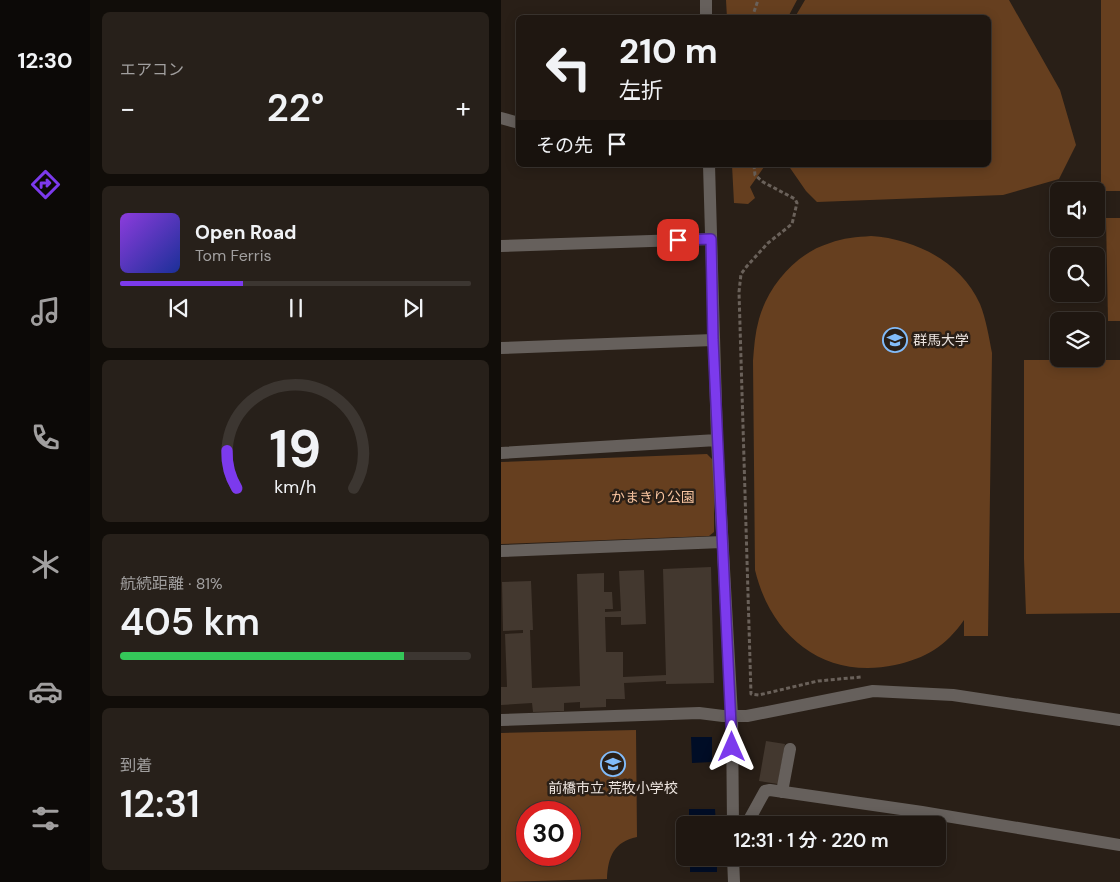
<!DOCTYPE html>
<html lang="ja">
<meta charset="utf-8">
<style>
body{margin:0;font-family:"DM Sans","Noto Sans JP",sans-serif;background:#27201a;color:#f1f3f6;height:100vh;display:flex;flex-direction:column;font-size:19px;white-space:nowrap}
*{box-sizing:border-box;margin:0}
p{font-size:16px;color:#a19f9f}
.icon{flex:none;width:28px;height:28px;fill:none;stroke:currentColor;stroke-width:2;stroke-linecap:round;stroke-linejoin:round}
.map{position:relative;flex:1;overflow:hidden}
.side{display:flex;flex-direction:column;gap:12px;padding:12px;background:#110d09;width:411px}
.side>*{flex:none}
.top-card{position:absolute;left:15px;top:15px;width:475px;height:152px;border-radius:8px;box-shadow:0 2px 12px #0003,0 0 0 1px #3c3631;background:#1f1711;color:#f1f3f6;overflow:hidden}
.tools{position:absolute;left:549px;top:182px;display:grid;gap:10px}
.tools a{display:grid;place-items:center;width:55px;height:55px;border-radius:8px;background:#1f1711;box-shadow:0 2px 12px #0003,0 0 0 1px #3c3631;font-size:25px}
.speed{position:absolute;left:15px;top:801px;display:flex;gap:10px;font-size:25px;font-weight:700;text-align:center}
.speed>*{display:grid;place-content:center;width:65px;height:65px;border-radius:50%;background:#1f1711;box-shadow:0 2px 12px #0003,0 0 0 1px #3c3631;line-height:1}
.speed .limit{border:8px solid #d22;background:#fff;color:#111}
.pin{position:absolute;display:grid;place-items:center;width:42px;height:42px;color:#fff;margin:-21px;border-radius:10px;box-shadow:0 2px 8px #0006}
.me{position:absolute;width:55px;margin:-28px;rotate:0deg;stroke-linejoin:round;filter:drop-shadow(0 0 4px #0008)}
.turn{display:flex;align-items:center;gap:18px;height:105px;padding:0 20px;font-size:22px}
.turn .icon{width:65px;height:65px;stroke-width:2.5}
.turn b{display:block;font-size:35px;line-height:42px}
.then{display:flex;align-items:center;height:48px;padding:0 20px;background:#0003;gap:10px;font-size:19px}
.big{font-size:38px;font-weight:600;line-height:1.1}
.side .card{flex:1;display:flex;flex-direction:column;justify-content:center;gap:8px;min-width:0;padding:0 18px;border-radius:8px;background:#27201a}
.side .dial{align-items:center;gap:0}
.dial svg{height:130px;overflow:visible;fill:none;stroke:#3c3631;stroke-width:7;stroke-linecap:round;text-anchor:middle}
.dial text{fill:#f1f3f6;stroke:none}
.song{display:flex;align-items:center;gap:15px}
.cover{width:60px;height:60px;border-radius:8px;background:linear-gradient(135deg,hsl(270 70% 55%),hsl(230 70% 35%))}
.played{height:5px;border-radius:2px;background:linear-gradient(90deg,#7c3aed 35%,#3c3631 35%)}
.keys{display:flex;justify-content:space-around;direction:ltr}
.heat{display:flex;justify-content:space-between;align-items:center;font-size:28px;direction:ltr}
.charge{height:8px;border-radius:4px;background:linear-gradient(90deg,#34c759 81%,#3c3631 0)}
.trip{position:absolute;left:175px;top:816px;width:270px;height:50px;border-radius:8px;background:#1f1711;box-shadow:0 2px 12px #0003,0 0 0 1px #3c3631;font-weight:600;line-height:50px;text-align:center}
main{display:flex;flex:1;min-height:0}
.dock{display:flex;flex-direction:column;width:90px;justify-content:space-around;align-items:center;background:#0c0907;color:#a19f9f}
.dock .icon{width:35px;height:35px}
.dock .active{color:#7c3aed}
.dock b{font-size:22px;color:#f1f3f6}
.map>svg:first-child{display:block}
</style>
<main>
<nav class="dock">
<b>12:30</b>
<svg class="icon active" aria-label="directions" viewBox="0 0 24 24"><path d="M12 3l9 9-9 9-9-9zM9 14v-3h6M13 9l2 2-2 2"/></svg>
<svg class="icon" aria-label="music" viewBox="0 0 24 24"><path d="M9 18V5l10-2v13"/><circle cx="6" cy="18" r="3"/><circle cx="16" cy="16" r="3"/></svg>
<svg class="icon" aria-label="phone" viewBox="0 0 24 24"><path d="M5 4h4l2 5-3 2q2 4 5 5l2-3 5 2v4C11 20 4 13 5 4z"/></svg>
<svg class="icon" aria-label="climate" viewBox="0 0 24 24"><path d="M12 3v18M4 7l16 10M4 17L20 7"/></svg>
<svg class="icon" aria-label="car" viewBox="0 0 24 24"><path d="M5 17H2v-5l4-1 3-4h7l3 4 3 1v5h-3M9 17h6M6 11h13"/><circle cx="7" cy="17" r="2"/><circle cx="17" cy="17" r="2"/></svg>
<svg class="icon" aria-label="filters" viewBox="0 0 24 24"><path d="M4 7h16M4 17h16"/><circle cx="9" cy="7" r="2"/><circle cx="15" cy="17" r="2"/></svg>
</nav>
<section class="side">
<div class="card"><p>エアコン</p>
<div class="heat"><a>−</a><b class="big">22°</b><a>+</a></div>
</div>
<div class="card">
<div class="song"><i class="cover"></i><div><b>Open Road</b><p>Tom Ferris</p></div></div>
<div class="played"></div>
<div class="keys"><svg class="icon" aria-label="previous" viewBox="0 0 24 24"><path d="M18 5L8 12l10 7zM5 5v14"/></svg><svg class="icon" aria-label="pause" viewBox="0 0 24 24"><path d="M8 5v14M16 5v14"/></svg><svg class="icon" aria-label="next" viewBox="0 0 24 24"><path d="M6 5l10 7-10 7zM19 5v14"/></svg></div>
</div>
<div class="card dial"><svg viewBox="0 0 100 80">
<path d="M14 69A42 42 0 1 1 86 69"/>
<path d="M14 69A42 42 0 0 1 8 46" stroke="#7c3aed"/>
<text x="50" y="56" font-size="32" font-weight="700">19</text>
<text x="50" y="72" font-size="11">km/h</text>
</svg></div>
<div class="card"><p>航続距離 · 81%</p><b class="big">405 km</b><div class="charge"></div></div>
<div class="card"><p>到着</p><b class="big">12:31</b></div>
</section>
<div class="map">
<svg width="619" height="882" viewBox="0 0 619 882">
<rect width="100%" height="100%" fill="#291f17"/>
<path fill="#663f1f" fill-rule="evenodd" d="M225 0H296L287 17 226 18Z
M304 0H508L559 90 575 145 558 179 502 195 316 202 305 191 287 165H488V18L294 17Z
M600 0H619V191H600Z
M231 165H267L263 167 249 187 254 198 247 204 233 203Z
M605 218H619V321H607Z
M370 236C415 239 460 262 479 304 485 319 488 337 491 353L487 636H463V620C444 647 425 658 394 665 324 680 270 637 254 570L252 361C253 347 254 333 258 319 267 286 295 253 329 243 342 238 356 237 370 236Z
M523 360H619V613L525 614 523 559Z
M206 454 213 461V532L208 536 0 544V462Z
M135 730 136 837C113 842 107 856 106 879L0 882V733ZM26 812H69V855H26Z"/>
<path fill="#000d26" d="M211 737V762L191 763 190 737Z
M188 809H214L215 825H188Z
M189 858H216V872H189Z"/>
<path fill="#43382f" d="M210 567 213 683 165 684V681L123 683 124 699H105V707L79 708V702L63 703V711L32 712 31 703 0 705V687H6L4 634 22 633V630L2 631 1 582 30 581 32 630H29L31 688 79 686 76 574 103 573V592H111L112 609H104V612L120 611 118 571 143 570 145 624 120 625V617H104L105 652H122V677L165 675 162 569Z
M265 741 284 744 277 784 258 781Z"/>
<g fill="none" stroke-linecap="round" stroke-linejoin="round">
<path stroke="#6a615a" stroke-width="3" stroke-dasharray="4 2.5" stroke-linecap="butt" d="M251 18 257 0
M253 165 254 175 262 182 294 199 296 203 291 224 267 243 246 266 240 274 238 292 250 694 258 695 317 681 360 677"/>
<path stroke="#66605c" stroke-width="12" d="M205 0V18
M0 118 18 123
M208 165 216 440 231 716 232 825
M0 246 210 239
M0 348 212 340
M0 453 216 440
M0 551 221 542
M0 720 198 713 222 716H246L372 691 452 695 619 720
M281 792 289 749
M241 825 248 820 264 791 269 790 421 812 619 845
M232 858 233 882"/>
</g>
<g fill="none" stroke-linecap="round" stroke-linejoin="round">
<defs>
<path id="route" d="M177 240 210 239 212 340 231 747"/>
</defs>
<use href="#route" stroke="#51269a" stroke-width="12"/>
<use href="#route" stroke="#7c3aed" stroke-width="9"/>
</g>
<defs>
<symbol id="university-ring" viewBox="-11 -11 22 22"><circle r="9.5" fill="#291f17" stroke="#82bcfa" stroke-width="1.5"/><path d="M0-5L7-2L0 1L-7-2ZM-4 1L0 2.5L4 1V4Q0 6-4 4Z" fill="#82bcfa"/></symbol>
<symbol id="school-ring" viewBox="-11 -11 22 22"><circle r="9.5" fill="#291f17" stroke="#82bcfa" stroke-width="1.5"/><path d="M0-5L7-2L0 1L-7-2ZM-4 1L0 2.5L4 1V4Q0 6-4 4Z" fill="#82bcfa"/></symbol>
</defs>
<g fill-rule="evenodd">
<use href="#university-ring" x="380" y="326" width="28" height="28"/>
<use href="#school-ring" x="98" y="750" width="28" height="28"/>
</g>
<g text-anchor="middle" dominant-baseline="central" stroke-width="5" stroke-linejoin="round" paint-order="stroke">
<g font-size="14" fill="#ece4df" stroke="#291f17" text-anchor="start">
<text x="412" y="340">群馬大学</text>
<text x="112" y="788" text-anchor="middle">前橋市立 荒牧小学校</text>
</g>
<g font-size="14" fill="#f8c49f" stroke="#291f17">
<text x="152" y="497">かまきり公園</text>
</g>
</g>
</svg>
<div class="tools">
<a><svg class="icon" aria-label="sound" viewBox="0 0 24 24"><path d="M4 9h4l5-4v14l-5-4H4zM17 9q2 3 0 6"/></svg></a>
<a><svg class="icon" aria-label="search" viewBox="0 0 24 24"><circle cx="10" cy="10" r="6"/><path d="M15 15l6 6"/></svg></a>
<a><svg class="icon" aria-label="layers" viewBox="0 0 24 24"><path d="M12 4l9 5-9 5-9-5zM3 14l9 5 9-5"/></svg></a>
</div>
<div class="speed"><div class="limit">30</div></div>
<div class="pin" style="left:177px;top:240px;background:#d93025"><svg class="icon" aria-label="arrive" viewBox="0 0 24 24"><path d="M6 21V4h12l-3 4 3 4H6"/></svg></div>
<svg class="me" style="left:231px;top:747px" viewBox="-20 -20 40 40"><path d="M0-17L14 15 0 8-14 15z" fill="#7c3aed" stroke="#fff" stroke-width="4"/></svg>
<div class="trip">12:31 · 1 分 · 220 m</div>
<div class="top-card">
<div class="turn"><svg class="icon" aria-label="left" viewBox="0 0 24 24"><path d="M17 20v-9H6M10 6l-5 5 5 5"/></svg><div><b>210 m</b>左折</div></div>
<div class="then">その先<svg class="icon" aria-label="arrive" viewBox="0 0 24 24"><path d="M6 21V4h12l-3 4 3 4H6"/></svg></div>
</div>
</div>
</main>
